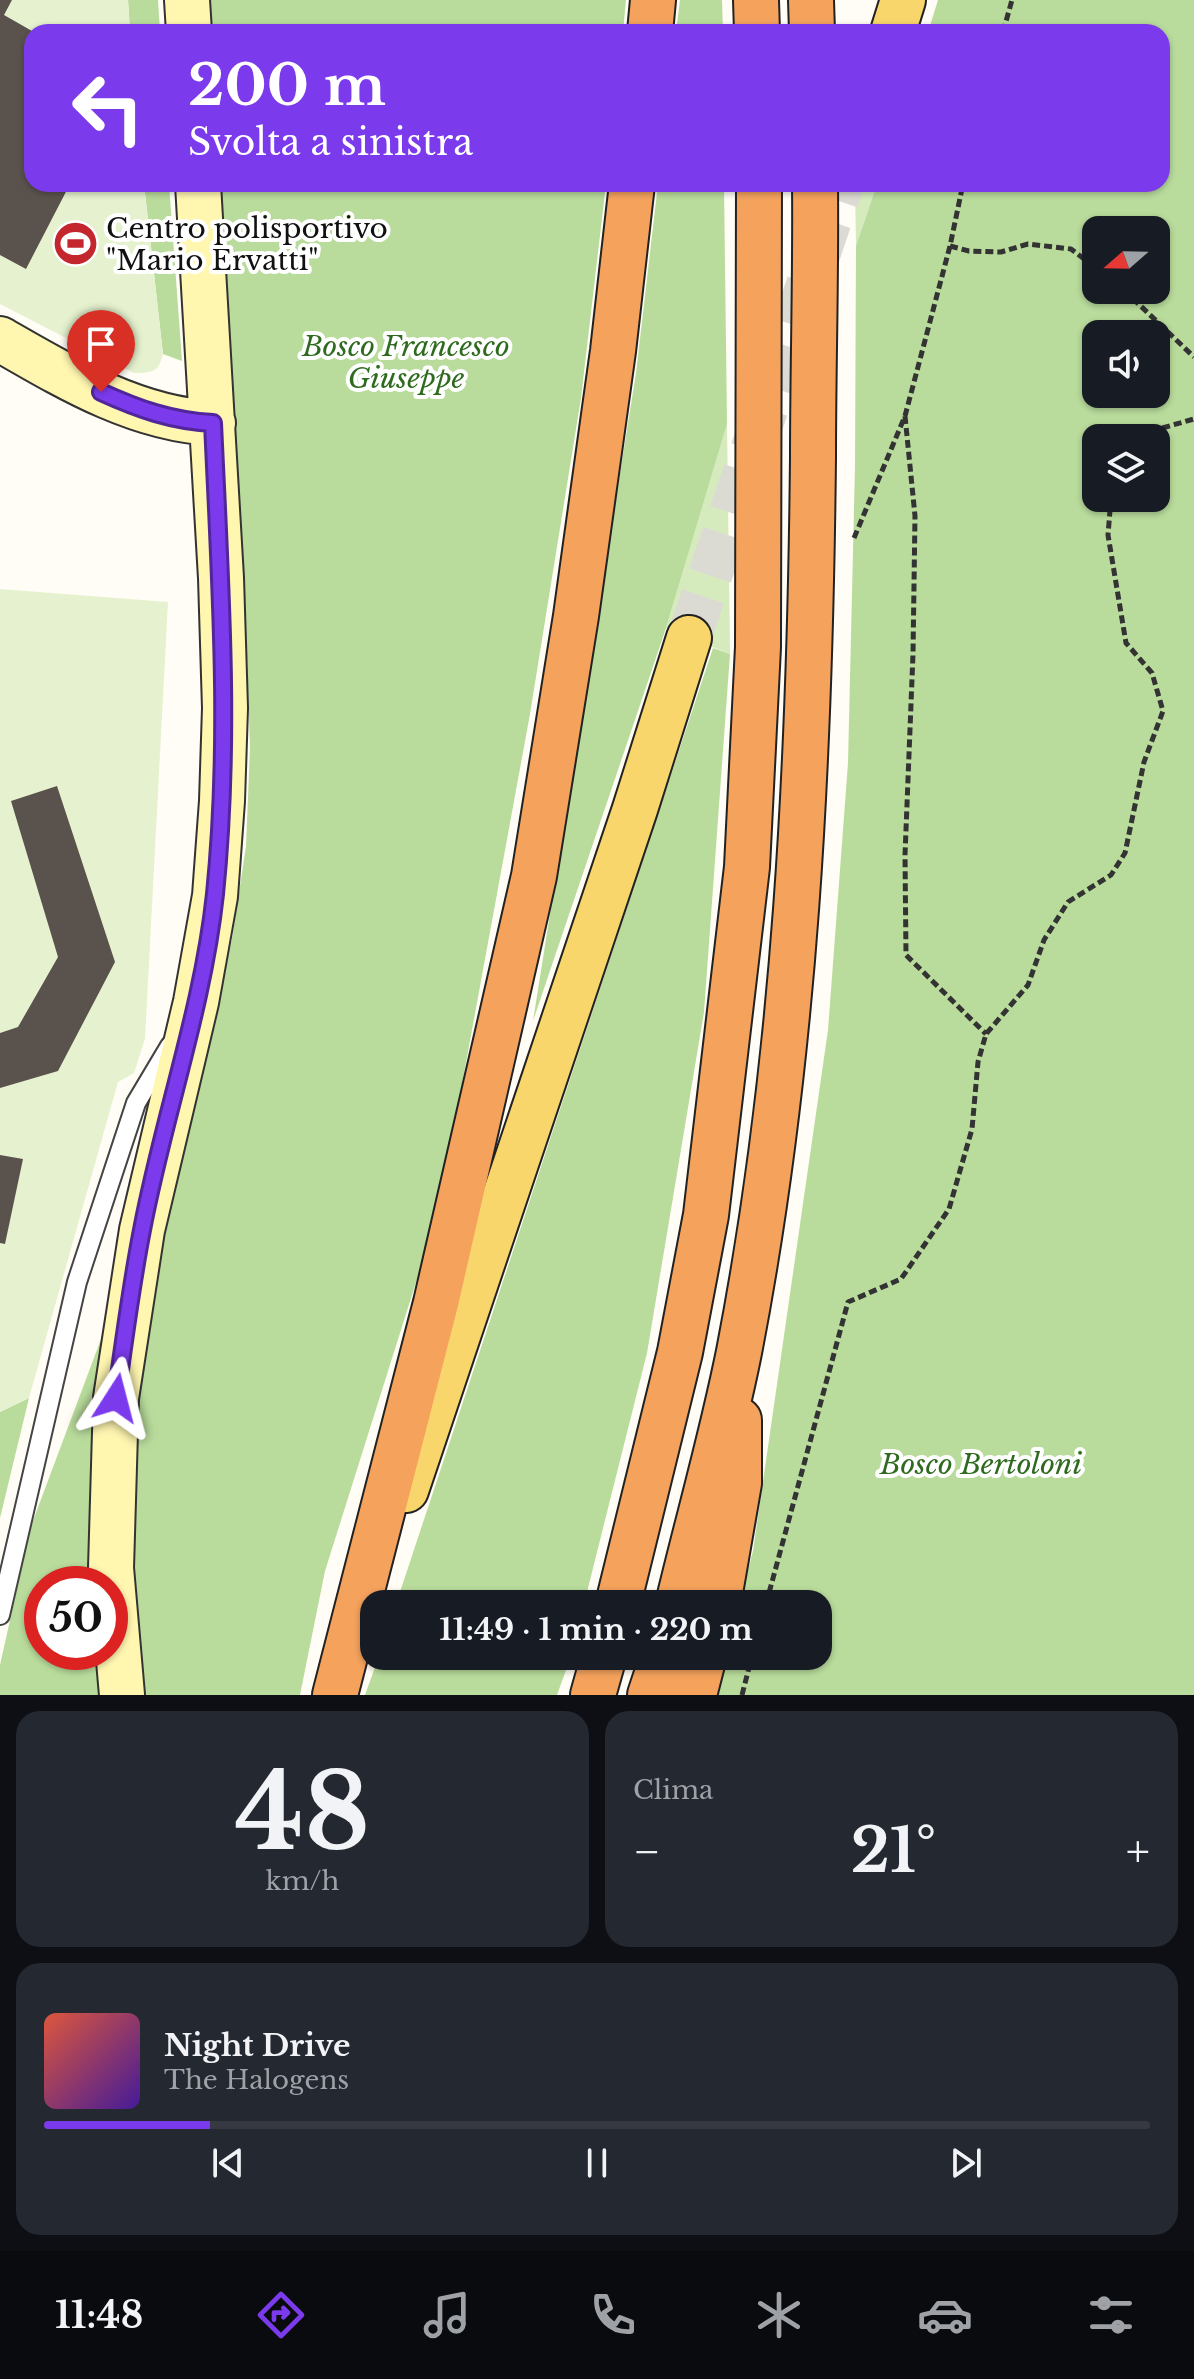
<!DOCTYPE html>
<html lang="it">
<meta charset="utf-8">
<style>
body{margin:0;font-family:"Libre Baskerville",serif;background:#242831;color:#f1f3f6;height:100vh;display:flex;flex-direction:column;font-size:30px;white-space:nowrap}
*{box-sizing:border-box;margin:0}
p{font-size:26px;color:#9ea1a6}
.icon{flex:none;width:44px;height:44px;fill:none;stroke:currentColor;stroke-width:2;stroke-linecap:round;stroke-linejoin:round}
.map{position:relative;height:1695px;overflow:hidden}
.panel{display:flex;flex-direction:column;gap:16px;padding:16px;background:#0d0f14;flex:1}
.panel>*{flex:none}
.top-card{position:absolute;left:24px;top:24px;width:1146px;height:168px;border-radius:24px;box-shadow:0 2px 6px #0004;background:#7c3aed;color:#fff;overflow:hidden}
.needle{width:52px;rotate:250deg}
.tools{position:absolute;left:1082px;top:216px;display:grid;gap:16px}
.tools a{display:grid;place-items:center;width:88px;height:88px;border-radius:16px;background:#171b24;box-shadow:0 2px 6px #0004;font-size:40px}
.speed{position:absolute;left:24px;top:1566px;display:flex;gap:16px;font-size:40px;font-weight:700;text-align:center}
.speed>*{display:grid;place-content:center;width:104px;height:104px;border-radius:50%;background:#171b24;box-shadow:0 2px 6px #0004;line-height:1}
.speed .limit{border:12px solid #d22;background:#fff;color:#111}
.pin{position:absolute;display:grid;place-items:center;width:68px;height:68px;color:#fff;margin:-82px -34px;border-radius:50% 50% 50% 0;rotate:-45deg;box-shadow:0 0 8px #0007}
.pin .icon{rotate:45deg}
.me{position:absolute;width:88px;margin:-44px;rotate:9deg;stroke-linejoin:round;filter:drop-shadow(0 0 6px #0008)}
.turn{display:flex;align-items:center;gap:28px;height:168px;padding:0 32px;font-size:36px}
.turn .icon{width:104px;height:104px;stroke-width:2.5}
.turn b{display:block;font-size:56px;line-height:68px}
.big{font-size:60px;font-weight:700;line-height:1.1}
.panel .tile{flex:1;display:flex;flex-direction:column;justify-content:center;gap:12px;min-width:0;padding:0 28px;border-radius:24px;background:#242831}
.panel .dial{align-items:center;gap:0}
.dial b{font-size:104px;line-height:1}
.song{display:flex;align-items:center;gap:24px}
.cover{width:96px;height:96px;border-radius:12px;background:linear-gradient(135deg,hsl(10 70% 55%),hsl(260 70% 35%))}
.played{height:8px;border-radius:4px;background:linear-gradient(90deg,#7c3aed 15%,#363941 15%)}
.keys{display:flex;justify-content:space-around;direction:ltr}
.heat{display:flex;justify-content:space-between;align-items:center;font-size:44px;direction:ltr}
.panel .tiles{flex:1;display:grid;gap:16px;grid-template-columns:1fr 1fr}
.tile:last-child{grid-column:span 2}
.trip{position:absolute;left:360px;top:1590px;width:472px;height:80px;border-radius:24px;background:#171b24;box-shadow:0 2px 6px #0004;font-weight:700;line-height:80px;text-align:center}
.tabs{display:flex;height:128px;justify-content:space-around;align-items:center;background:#090b0e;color:#9ea1a6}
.tabs .icon{width:56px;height:56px}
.tabs .on{color:#7c3aed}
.tabs b{font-size:36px;color:#f1f3f6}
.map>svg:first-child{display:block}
</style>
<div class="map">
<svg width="1194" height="1695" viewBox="0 0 1194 1695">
<rect width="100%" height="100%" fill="#fffdf5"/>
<path fill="#d5ebbd" d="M855 184H877L856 246Z
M727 424 730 654 665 628Z"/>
<path fill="#b9dc9c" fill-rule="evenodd" d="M128 0H158L160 32H130Z
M205 0H626L623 32H207Z
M680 0H722L723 32H676Z
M938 0H1194V1695H714L724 1656H818V1604H739L753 1551 828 1030 848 763 855 466 856 246 877 184H1162V32H928ZM1096 230H1156V290H1096ZM1096 334H1156V394H1096ZM1096 438H1156V498H1096Z
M144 184H169L182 361 163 354Z
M216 184H606L581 398 530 714 458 1106 423 1260 325 1571 300 1695H139L130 1636 132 1431 143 1332 200 1061 232 939 246 846 250 748 247 657Z
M658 184H724L727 424 664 634 533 1021 636 373Z
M713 648 730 654 704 1012 647 1353 584 1604H396Z
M107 1323 92 1584H42V1652H100L106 1695H0V1665L31 1526Z
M29 1398 0 1518V1412Z
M379 1656H571L557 1695H365Z"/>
<path fill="#e6f2cf" d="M0 0H128L130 32H32V184H144L163 354C159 372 152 373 134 373L0 304Z
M0 589 168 602 145 1039 134 1073 118 1082 29 1398 0 1412Z"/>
<path fill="#5a524d" d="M0 0H12L4 15 32 31V184H70L26 269 0 255Z
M57 786 115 962 58 1071 0 1088V1033L18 1027 58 957 11 801Z
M0 1155 23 1159 5 1244 0 1243Z"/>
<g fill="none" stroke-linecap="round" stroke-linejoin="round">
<path stroke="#dbdad3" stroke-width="44" stroke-dasharray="44 22" stroke-linecap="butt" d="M689 638 842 184"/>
<defs>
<path id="lane" d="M0 1615 77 1282 136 1103 170 1046"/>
<path id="secondary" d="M187 0 189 32
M0 339C66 377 135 419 213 423
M122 1695 111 1568 116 1398 142 1230 196 1002 215 896 222 801 225 708 221 578 198 184"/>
<path id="primary" d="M893 32 903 0
M406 1490 635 809 689 638"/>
<path id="highway" d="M756 0 757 32
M811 0 812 32
M650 32 653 0
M618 1604 680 1352 706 1215 747 867 758 647 759 184
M678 1604C698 1520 722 1437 739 1352 796 1058 810 756 813 457 813 366 816 275 815 184
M718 1604 739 1483V1420
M335 1695 436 1303 534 876 576 616 613 351 632 184
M593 1695 604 1656
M650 1695 663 1656
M694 1695 704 1656"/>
</defs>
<use href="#lane" stroke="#444" stroke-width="22"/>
<use href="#secondary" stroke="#333" stroke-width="48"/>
<use href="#primary" stroke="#222" stroke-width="48"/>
<use href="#highway" stroke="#222" stroke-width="48"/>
<path stroke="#333" stroke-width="5" stroke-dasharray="8 4" stroke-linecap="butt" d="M1003 32 1012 0
M950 246 969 251 1001 252 1028 244 1071 249 1096 268
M1124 290 1194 357
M905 416 915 516 913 654 905 855 906 955 986 1034
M1141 438 1148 432 1194 419
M854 538 905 416 950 246 963 184
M766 1604 848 1302 901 1279 949 1209 972 1129 978 1062 986 1034 1028 985 1044 940 1068 902 1111 875 1125 853 1144 762 1163 711 1152 673 1126 643 1108 535 1111 498
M742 1695 752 1656"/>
<use href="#lane" stroke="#fff" stroke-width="18"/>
<use href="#secondary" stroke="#fff6b0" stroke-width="44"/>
<use href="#primary" stroke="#f9d66b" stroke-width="44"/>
<use href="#highway" stroke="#f5a25d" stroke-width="44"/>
</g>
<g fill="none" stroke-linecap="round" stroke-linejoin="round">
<defs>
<path id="route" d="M101 392C138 409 172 421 213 423 220 580 231 737 215 894 203 1008 163 1118 142 1230 131 1286 124 1342 116 1398"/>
</defs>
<use href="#route" stroke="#51269a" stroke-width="20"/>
<use href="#route" stroke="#7c3aed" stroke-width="14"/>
</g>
<defs>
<symbol id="stadium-disc" viewBox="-11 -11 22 22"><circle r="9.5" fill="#c4262e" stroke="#fff"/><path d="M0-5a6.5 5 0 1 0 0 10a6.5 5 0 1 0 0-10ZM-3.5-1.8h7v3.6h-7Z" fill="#fff"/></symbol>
</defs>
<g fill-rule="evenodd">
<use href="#stadium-disc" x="50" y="218" width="51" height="51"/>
</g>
<g text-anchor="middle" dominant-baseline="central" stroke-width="8" stroke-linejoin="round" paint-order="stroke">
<g font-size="28" fill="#111" stroke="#fff" text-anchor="start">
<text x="106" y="228">Centro polisportivo<tspan x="106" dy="32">"Mario Ervatti"</tspan></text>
</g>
<g font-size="28" font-style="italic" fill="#2f6b1f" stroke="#fff">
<text x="406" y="346">Bosco Francesco<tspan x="406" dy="32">Giuseppe</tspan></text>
<text x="981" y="1464">Bosco Bertoloni</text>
</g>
</g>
</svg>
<div class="tools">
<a><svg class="needle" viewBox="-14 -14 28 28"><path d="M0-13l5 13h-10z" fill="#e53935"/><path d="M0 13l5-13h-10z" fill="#9ea1a6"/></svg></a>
<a><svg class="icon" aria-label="sound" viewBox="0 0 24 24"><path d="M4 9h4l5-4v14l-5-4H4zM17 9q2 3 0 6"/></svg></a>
<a><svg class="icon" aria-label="layers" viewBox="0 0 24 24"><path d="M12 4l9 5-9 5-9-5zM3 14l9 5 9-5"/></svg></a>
</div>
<div class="speed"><div class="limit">50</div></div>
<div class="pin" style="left:101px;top:392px;background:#d93025"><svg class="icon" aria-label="arrive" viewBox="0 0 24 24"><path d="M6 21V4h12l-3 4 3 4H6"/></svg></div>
<svg class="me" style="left:116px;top:1398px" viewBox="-20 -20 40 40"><path d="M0-17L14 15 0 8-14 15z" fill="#7c3aed" stroke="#fff" stroke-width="4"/></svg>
<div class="trip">11:49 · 1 min · 220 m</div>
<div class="top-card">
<div class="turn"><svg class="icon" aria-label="left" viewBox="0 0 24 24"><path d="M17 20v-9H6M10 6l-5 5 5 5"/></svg><div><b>200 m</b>Svolta a sinistra</div></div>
</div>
</div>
<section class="panel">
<div class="tiles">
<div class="tile dial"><b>48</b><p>km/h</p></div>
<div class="tile"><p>Clima</p>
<div class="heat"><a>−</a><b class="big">21°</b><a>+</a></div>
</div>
<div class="tile">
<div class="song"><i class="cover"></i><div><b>Night Drive</b><p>The Halogens</p></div></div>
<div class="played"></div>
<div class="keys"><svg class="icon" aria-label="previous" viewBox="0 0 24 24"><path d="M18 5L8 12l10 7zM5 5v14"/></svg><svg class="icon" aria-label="pause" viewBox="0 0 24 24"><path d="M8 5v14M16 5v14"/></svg><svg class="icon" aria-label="next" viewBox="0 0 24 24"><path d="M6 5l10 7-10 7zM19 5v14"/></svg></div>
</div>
</div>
</section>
<nav class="tabs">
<b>11:48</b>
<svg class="icon on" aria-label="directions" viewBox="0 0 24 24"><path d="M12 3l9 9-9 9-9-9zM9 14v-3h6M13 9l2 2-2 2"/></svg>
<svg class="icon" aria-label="music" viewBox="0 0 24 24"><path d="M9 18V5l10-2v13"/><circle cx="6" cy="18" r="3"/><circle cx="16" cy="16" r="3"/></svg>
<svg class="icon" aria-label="phone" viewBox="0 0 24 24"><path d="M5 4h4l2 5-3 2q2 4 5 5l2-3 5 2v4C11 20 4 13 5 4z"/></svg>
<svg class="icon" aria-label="climate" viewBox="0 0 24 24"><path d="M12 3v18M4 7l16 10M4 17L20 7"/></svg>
<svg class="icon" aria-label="car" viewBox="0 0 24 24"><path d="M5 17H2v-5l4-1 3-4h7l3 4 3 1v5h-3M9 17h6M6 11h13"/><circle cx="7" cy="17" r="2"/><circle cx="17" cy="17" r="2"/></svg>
<svg class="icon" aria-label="filters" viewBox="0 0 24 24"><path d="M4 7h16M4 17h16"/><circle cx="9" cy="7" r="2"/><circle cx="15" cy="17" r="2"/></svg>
</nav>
